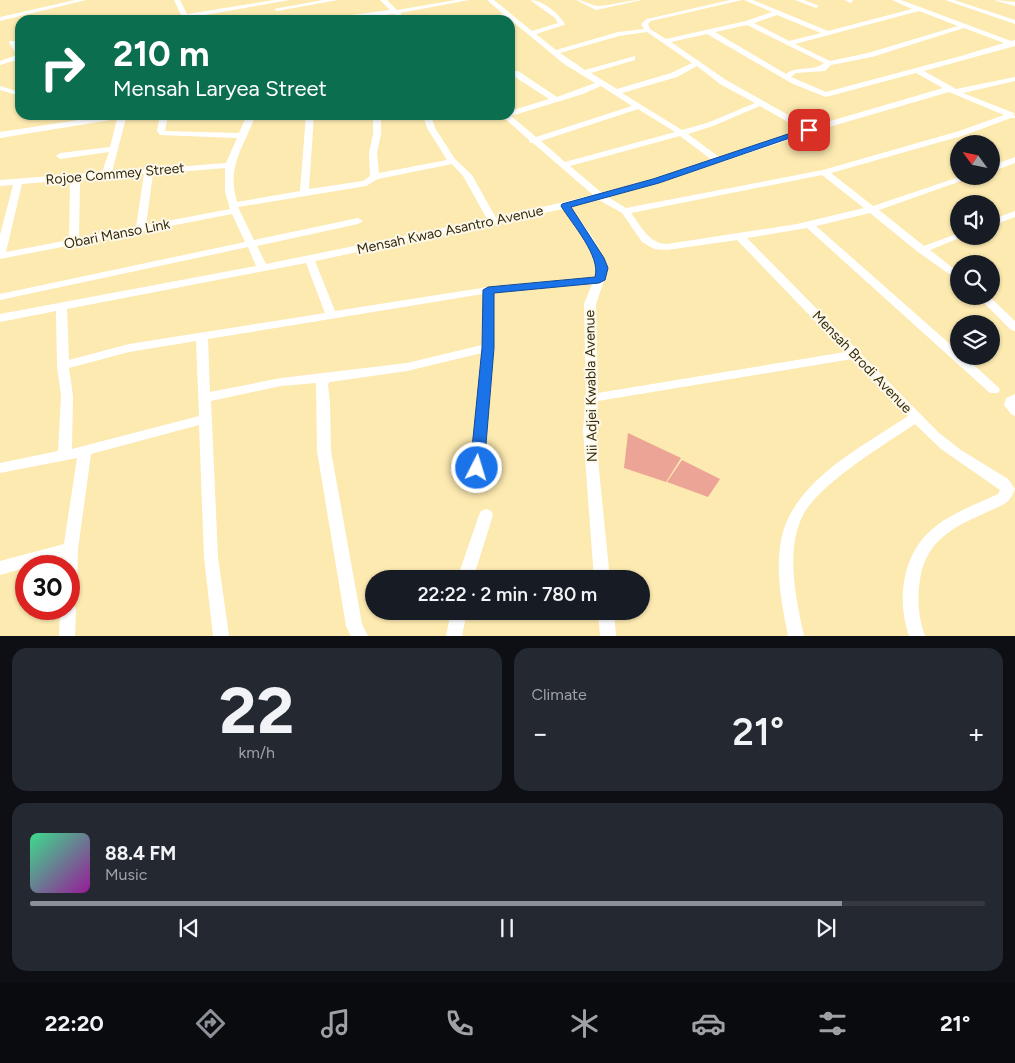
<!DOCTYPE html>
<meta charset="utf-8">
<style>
body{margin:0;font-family:Figtree,sans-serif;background:#242831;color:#f1f3f6;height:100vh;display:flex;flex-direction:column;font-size:19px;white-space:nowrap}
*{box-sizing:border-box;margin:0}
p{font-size:16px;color:#9ea1a6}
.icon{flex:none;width:28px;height:28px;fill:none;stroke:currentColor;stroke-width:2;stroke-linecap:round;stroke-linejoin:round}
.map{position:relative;height:636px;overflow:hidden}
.side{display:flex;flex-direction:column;gap:12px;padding:12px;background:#0d0f14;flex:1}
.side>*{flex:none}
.guide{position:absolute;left:15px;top:15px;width:500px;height:105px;border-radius:15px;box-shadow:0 1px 4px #0004;background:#0b6e4f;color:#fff;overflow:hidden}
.needle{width:32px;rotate:303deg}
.controls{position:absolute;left:950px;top:135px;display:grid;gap:10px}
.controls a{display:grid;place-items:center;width:50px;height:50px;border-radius:50%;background:#171b24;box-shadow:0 1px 4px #0004;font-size:25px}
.speed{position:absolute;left:15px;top:555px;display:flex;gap:10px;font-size:25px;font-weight:700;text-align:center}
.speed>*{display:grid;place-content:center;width:65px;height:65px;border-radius:50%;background:#171b24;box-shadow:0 1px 4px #0004;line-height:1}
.speed .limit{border:8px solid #d22;background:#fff;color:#111}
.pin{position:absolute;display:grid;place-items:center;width:42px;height:42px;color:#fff;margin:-21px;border-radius:10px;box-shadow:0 2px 8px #0006}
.me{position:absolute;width:55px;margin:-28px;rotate:5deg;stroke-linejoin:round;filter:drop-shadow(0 0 4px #0008)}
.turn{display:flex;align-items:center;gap:18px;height:105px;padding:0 15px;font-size:22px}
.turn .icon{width:65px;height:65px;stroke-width:2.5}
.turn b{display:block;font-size:35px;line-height:42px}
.big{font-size:38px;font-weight:600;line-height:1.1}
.side .tile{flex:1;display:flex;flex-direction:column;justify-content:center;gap:8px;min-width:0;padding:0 18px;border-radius:15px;background:#242831}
.side .dial{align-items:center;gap:0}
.dial b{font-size:65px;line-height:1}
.song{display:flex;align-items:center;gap:15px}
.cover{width:60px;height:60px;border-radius:8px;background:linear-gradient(135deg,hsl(150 70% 55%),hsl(300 70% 35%))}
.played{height:5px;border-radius:2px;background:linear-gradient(90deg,#8c9099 85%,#363941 85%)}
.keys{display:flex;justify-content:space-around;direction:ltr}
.heat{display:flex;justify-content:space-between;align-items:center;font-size:28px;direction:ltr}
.side .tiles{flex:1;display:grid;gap:12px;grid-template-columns:1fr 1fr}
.tile:last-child{grid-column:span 2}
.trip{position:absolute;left:365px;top:570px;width:285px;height:50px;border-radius:25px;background:#171b24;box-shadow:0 1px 4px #0004;font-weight:600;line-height:50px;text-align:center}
.tabs{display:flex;height:80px;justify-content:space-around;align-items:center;background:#090b0e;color:#9ea1a6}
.tabs .icon{width:35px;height:35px}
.tabs .current{color:#8c9099}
.tabs b{font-size:22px;color:#f1f3f6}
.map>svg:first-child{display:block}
</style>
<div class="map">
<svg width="1015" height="636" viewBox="0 0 1015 636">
<rect width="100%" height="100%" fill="#fdeab1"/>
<path fill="#eba495" d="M628 433 681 458 666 482 624 468Z
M682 460 720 479 708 497 667 482Z"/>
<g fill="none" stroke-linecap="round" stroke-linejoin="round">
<path fill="#fff" fill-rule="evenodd" d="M75 0H86L0 21V17Z
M174 0H180L187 14 275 0H290L176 20H161L181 15Z
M323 0H338L277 11 274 9Z
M380 0H387L397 10 456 0H469L400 13 407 20H400L394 14 344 20H325L328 18 390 10Z
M487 0H494L532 31 558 23 555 18 530 0C543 0 558 13 565 24L564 25 536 34 556 50 618 32 644 29 641 24 647 19 730 0H742L651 21 648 24 650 29 666 39 746 21 772 12 744 0H753L828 31 912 9 892 0H901L1011 41 1015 40V46L924 71 956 89 1015 77V81L963 93 1014 113 1015 118H1011L965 135 831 173 873 206 962 176H975L879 210 924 246 959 233V236H964L930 250 959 273V281L918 252 870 213 816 226 959 352V356H964L998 387 1000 390 998 393H990L807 228 747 238 939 433 961 450 1008 479 1015 489C1013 493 1011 499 1007 502 1001 507 990 510 983 514 951 528 926 542 920 579 917 598 918 617 925 636H909C903 618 901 600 904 582 914 526 952 515 998 494L1000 490 941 449 915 424C885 444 818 485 803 515 785 551 796 598 804 636H788C782 605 775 572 781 541 791 482 862 447 908 416L852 359 598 401 595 430 610 579H594L583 430 586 398 584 304 592 284 493 293 494 348 484 468 482 472 477 473 472 472 470 468 482 353 407 371 330 382 328 384 330 403 331 451 362 624 368 636H351L346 626 317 451 316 383 281 386 211 401 218 557 229 636H213L204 557 199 425 91 454 78 549 77 593 74 598 69 600V566H63V557L0 575V561L64 544 77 458 0 473V463L58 451 61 396 57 366 56 311 0 322V314L256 266 248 247 0 300V294L245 242 232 214 0 259V235L13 185 0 186V180L102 172 109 152 60 159 56 156 60 153 110 147 117 119 0 138V132L111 115H131L126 118 112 172 226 163 237 138 160 135 157 131 160 115H168L165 131 239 133 247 115H275L271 117 254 119C242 150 227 167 237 202L300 191 306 115H314L309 189 363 181 370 176 369 153 373 134V115H381V134L377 153 379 173 447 160 427 128 423 115H431L435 128 455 159 472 175 496 218 593 195 533 143H530L529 140 501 115H510V111L549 99 512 75V71H518L557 97 595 83 564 64 507 17 472 20 503 14ZM919 11 958 26 868 53 830 61 795 44ZM777 15 821 33 789 41 754 23ZM747 25 824 63C814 72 797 65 786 74L715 32ZM964 28 1004 43 961 56 826 92 791 77 796 73 825 71 831 65 872 57ZM647 32 692 63 671 73 617 89 591 73 635 60V56L585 70 560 53 619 36ZM707 34 793 84 826 97 916 73 943 88 810 127 726 80 671 42ZM697 66 720 84 755 103 707 123 682 130 622 93 677 77ZM601 86 632 106 536 137 511 116 583 94ZM949 92 1004 115 959 131 823 170 626 208 608 197 659 183 812 132ZM760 106 802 130 719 157 688 134 713 126ZM638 109 675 132 565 162 541 141ZM680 136 712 160 653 179 602 193 570 166ZM452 164 463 176 487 219 266 264 257 246 358 224 363 221 358 218 254 240 238 207 366 186 378 179ZM225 168V192L230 209 146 225 153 174ZM144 174 136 227 79 238 80 179ZM822 175 864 208 797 224 667 244C649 244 641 226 631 213ZM70 180 69 240 6 252 22 184ZM599 200 622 213 642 242 654 249 667 250 737 240 845 352 598 393 596 304 606 275 607 265 593 238 571 207ZM563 209C574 225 601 257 595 277L488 287 335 311 315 261ZM306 263 325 313 129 344 69 360 67 309ZM483 294 482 345 407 363 281 378 210 392 208 339ZM196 341 199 416 72 449 73 396 69 368 129 352Z
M576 0C585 0 591 6 599 6 613 5 627 0 642 0L596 10Z
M795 0H804L819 6 816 8Z
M845 0H852L853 1 850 3Z
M945 0H954L1015 20V24Z
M995 0 1015 2V6L996 1Z
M10 41H14L20 49V59L0 65V61L17 55 9 42Z
M0 86 20 92V96L0 90Z
M1015 157V163L991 172V166Z
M1015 211V217L991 226V220Z
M977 296H989L1015 321V331L1011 330Z
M1015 394V416L1011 414 1004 405 1006 398Z
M486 509 491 511 493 515 473 579H457L479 515 481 511Z
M69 602 74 604 76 609 75 636H59L60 609H69Z
M451 611H467L462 636H446Z
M598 611H614L616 636H600Z"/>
</g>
<path fill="#1a73e8" stroke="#114b97" d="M806 128 813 130 659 183 571 207 604 258 608 268 605 280 599 283 494 293V348L484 468 477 474 472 472 470 468 482 348 483 290 488 287 595 277C601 256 572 224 561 206L562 204 653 179Z"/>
<g text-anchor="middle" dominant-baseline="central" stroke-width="4" stroke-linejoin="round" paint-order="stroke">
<g font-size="14" fill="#342b0c" stroke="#fdf8ea">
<text transform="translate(115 174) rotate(-5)">Rojoe Commey Street</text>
<text transform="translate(450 230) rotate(-12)">Mensah Kwao Asantro Avenue</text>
<text transform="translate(117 234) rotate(-11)">Obari Manso Link</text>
<text transform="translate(862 362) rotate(46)">Mensah Brodi Avenue</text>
<text transform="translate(591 386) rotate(-91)">Nii Adjei Kwabla Avenue</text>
</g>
</g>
</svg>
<div class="controls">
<a><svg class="needle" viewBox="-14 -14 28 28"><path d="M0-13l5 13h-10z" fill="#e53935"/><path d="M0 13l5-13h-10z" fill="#9ea1a6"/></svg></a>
<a><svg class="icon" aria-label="sound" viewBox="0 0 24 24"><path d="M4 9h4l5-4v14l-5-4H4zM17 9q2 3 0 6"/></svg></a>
<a><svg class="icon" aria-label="search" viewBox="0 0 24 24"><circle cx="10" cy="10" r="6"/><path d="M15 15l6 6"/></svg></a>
<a><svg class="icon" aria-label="layers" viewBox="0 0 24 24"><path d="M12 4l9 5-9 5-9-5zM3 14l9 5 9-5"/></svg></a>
</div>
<div class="speed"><div class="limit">30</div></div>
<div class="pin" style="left:809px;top:130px;background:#d93025"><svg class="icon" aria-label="arrive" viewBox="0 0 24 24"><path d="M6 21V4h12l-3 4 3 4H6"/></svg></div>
<svg class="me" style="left:477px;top:468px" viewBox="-20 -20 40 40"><circle r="17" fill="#1a73e8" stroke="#fff" stroke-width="3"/><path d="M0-11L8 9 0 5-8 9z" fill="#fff"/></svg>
<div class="trip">22:22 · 2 min · 780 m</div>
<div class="guide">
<div class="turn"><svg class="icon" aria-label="right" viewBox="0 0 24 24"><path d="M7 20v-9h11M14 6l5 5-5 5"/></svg><div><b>210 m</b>Mensah Laryea Street</div></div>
</div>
</div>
<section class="side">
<div class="tiles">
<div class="tile dial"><b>22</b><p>km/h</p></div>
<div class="tile"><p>Climate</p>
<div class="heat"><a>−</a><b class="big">21°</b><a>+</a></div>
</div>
<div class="tile">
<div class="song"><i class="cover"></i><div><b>88.4 FM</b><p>Music</p></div></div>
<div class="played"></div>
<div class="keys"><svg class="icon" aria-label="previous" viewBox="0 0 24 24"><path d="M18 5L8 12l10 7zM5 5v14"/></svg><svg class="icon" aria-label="pause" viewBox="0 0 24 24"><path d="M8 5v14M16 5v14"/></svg><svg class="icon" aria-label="next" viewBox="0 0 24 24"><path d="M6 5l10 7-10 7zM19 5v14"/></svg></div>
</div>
</div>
</section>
<nav class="tabs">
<b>22:20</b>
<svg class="icon current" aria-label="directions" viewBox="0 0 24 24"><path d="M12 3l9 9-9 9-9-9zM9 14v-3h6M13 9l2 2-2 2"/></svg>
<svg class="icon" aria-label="music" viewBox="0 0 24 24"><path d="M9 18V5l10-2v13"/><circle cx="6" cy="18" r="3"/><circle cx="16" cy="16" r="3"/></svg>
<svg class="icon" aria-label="phone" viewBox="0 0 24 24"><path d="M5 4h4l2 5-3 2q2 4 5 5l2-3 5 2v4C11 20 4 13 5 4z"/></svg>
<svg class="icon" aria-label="climate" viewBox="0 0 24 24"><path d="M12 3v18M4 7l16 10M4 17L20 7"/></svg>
<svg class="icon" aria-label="car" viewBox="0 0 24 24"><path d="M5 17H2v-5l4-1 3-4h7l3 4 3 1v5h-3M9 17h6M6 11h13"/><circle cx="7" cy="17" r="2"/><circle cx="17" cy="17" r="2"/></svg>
<svg class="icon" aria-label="filters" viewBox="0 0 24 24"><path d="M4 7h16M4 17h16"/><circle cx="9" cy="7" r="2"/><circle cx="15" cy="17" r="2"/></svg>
<b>21°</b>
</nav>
